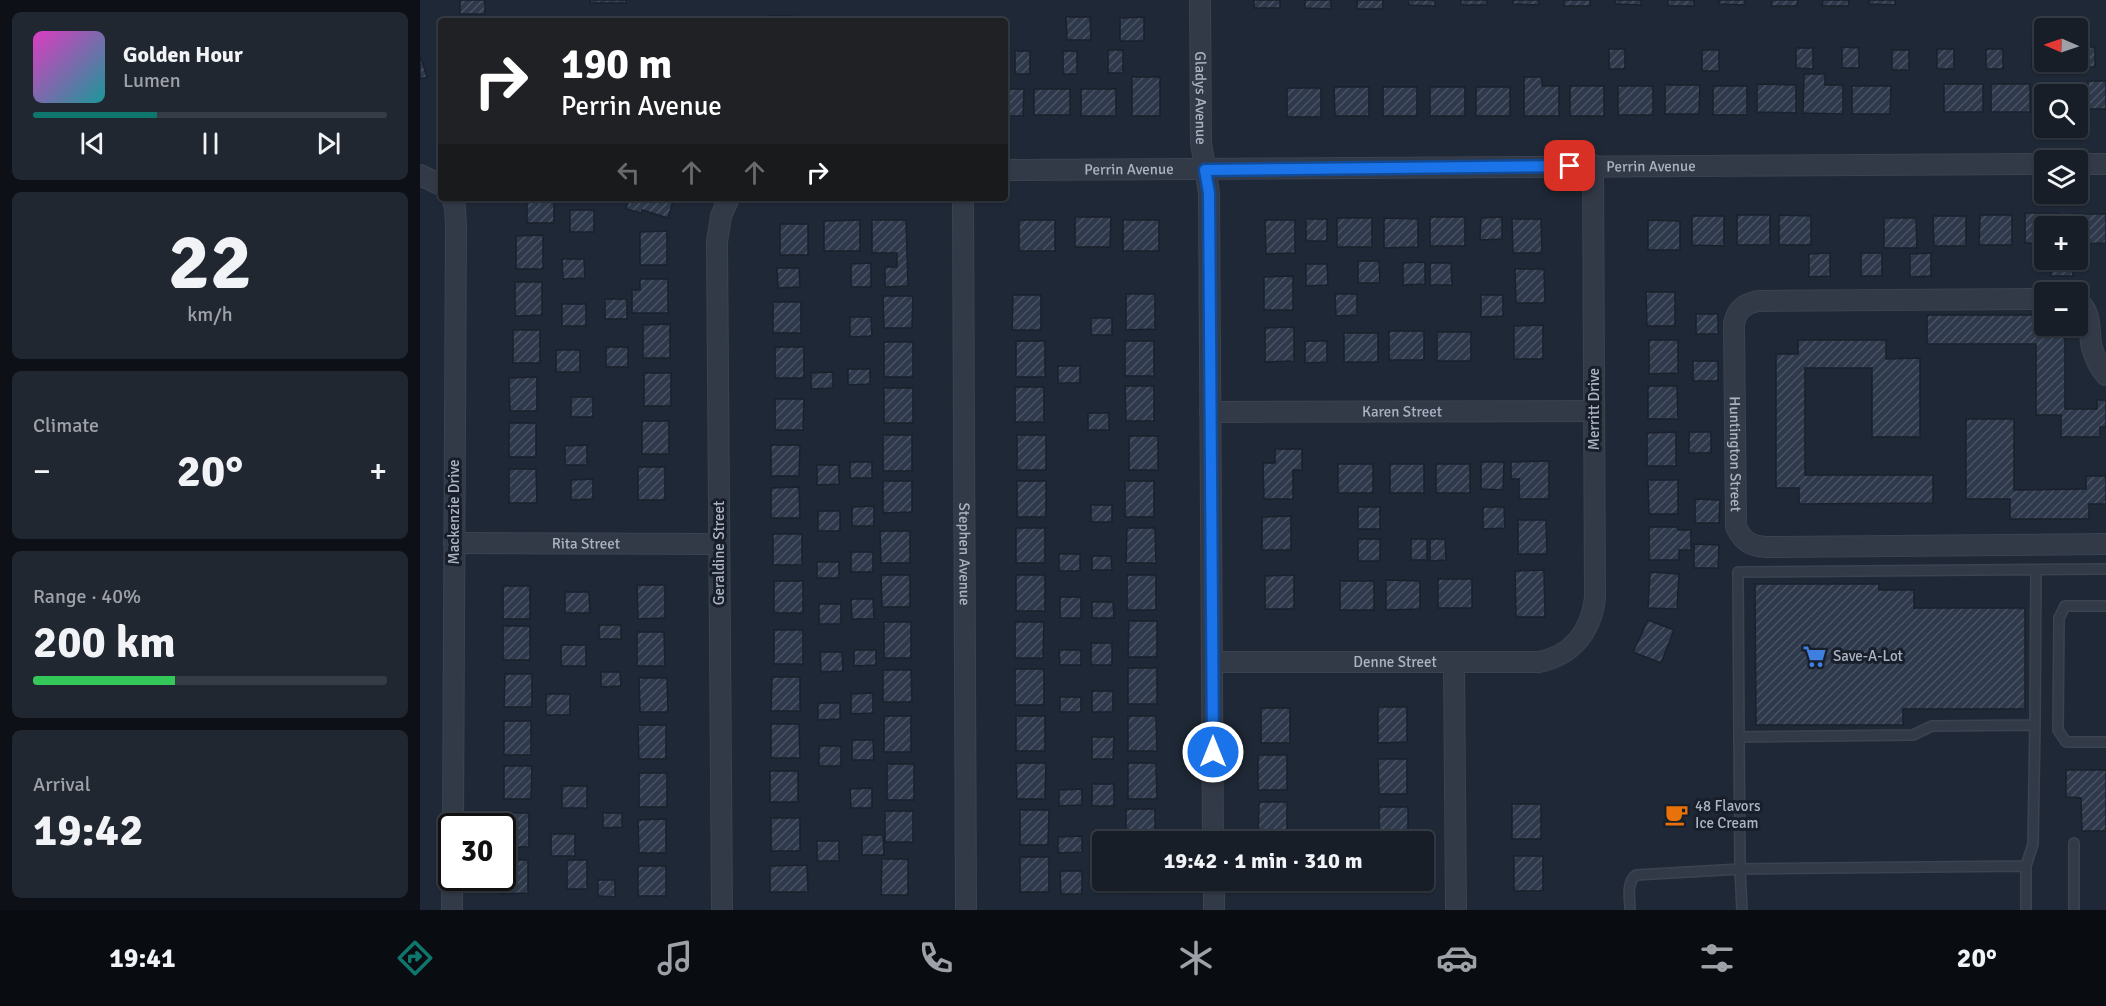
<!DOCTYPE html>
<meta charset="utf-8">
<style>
body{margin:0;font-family:Signika,sans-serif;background:#202730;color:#f1f3f6;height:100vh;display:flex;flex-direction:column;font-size:22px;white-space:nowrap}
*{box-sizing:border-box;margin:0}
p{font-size:20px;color:#9ea2a8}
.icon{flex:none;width:33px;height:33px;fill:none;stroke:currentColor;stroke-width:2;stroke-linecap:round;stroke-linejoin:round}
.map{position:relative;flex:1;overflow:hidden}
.drawer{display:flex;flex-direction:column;gap:12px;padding:12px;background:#0d1016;width:420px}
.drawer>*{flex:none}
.top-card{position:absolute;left:18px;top:18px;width:570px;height:183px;border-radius:6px;box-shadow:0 2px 4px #0004,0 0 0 2px #363c45;background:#202124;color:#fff;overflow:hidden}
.needle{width:39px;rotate:272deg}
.buttons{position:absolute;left:1614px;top:18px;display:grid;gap:12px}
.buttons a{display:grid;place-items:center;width:54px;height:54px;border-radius:6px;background:#171e28;box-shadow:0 2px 4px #0004,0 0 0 2px #363c45;font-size:30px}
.speed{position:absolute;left:18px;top:813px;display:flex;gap:12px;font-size:30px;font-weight:700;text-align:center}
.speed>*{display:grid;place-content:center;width:78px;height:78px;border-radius:50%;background:#171e28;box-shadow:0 2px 4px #0004,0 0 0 2px #363c45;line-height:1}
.speed .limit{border:3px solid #111;border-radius:9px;background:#fff;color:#111}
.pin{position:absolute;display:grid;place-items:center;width:51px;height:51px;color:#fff;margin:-26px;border-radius:12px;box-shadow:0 3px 9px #0006}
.me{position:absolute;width:66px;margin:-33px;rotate:0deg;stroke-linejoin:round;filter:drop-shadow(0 0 4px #0008)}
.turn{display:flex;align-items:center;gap:21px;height:126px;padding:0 24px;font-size:27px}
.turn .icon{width:78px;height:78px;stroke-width:2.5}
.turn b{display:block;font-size:42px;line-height:51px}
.lanes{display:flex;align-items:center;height:57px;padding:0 24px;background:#0003;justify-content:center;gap:30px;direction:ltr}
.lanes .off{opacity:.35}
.big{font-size:45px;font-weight:700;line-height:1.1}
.drawer .card{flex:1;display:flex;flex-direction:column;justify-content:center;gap:9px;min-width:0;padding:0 21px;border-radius:9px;background:#202730}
.drawer .dial{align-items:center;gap:0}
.dial b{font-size:78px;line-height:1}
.song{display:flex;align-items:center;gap:18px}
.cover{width:72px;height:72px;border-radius:9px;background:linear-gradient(135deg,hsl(310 70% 55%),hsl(180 70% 35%))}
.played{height:6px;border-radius:3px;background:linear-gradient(90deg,#0f766e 35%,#363c45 35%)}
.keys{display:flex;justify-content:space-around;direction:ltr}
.heat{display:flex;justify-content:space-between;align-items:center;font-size:33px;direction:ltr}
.charge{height:9px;border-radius:4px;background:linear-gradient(90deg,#34c759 40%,#363c45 0)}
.trip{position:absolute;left:672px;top:831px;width:342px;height:60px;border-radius:6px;background:#171e28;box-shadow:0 2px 4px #0004,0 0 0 2px #363c45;font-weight:700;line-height:60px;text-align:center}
.dock{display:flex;height:96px;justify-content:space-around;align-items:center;background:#090c10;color:#9ea2a8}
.dock .icon{width:42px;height:42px}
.dock .current{color:#0f766e}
.dock b{font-size:27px;color:#f1f3f6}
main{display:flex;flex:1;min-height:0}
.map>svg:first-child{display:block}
</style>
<main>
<section class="drawer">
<div class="card">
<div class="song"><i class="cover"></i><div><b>Golden Hour</b><p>Lumen</p></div></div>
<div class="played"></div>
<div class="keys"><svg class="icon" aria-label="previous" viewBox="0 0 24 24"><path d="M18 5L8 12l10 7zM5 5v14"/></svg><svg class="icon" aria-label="pause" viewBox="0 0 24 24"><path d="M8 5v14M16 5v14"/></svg><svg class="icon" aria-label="next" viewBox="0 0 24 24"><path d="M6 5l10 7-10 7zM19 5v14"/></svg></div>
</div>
<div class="card dial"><b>22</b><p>km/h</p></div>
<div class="card"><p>Climate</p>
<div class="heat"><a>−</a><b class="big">20°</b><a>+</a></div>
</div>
<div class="card"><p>Range · 40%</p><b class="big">200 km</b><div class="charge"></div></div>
<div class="card"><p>Arrival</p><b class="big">19:42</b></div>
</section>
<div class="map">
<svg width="1686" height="910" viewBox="0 0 1686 910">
<defs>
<pattern id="building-hatch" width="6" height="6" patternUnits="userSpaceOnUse" patternTransform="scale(1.5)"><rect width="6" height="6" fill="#2e394b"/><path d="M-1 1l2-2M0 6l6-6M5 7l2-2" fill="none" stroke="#4a5363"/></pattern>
</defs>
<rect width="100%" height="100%" fill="#1f2836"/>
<path fill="url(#building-hatch)" stroke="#1a212d" stroke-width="1.5" d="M40 0H65V14H40Z
M170 0H206V3H170Z
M834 0H860V8H834Z
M885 0H911V9L885 8Z
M937 0H963V9H937Z
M988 0H1015V6L989 5Z
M1041 0H1067V5H1041Z
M1093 0H1119V5L1093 4Z
M1144 0H1170V6H1144Z
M1195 0H1221V5L1195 4Z
M1248 0H1274V6H1248Z
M1299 0H1325V5L1299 4Z
M1352 0H1378L1377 6H1351Z
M1403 0H1429L1428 6H1402Z
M1449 0H1475V5L1449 4Z
M349 16H373V21H349Z
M395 17H419V21H395Z
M646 17H670L671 40H647Z
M724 17V41H700V18Z
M543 18H578V21H543Z
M1422 47 1439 48V68H1422Z
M1612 47H1624V62H1629V68H1612Z
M1658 47H1675V67H1658Z
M1376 48H1393V69L1376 68Z
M1189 49H1205V69H1189Z
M1517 49H1534V69H1517Z
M1566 49H1583V69H1566Z
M688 50H703V73H688Z
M1282 50H1299V71H1282Z
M1472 50H1489V70H1472Z
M595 51H610V74H595Z
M643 51H657V74H643Z
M0 55 7 77 0 79Z
M1384 74H1405V85H1423V114L1383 113Z
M712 77H740V116H712Z
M1104 77H1122V86H1139V116H1104Z
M1668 81H1686V109H1667Z
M1337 84 1376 85V113L1337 112Z
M1524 84H1563V112H1524Z
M1571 84H1610V112H1571Z
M1619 84 1658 85 1657 94H1624V113L1619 112Z
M1245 85H1280L1279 114H1245Z
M1150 86H1184V116H1150Z
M1198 86H1233V115H1198Z
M1293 86H1327V115H1293Z
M1432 86H1471L1470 114H1432Z
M914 87H949V116H915Z
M963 87H997V116H963Z
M1010 87H1045V116H1010Z
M1056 87H1090V116H1056Z
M867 88H901V117H867Z
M585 89H604L603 116H585Z
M614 89H650V115H614Z
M661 89H696V116H661Z
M107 198H134V223H107Z
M209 198H254L248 218 222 210 221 213 206 209Z
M150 210H174V232H150Z
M1605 213H1638V226H1624V243H1605Z
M1654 214H1686V243L1658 244V226H1655Z
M1317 215H1350V245H1317Z
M1359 215 1391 216V245H1359Z
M1560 215H1592V245H1559Z
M1272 216H1304V246L1272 245Z
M1513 216H1546V246H1514Z
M655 217H691L690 247H655Z
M1010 217H1045V246H1010Z
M1082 217V239L1060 240 1061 218Z
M917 218H952V247H917Z
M964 218 998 219V247L964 248Z
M1464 218H1496L1497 248H1464Z
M886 219H907V241H886Z
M1092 219H1121L1122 253H1093Z
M440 220V251H404V221Z
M452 220H486L488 286 465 287V267H477V253H452Z
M599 220H635V251H599Z
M703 220H739V251H703Z
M845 220H875V253L846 254Z
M1228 220 1260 221V250H1228Z
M360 224H388V255H360Z
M247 231V265H220V232Z
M123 235V269H96V236Z
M1410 253V276L1389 277V254Z
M1441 253H1462V276H1441Z
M1511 253V276L1490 277V254Z
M142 259H164L165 278 143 279Z
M1631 260H1652L1653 276H1631Z
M938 261H959L960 283H938Z
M1005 262V284L983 285V263Z
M451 263V287H431V264Z
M1010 263H1031L1032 285H1010Z
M886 264H907L908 285 886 286Z
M357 268H379L380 287 358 288Z
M1095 269H1124L1125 303H1096Z
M873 276V310H844V277Z
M220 279H248V313H212V290H220Z
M95 282H122V315L95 316Z
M1226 292H1255V326H1227Z
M706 294H735V329L706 330Z
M915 294H937V315L916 316Z
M593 295H621V330H592Z
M1061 295H1083V316L1061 317Z
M463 296H493L492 328H464Z
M185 299H207V319H185Z
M353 302H381V333H353Z
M142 304H166V326H142Z
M1276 314H1298V334H1276Z
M1507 315H1624L1625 337H1645V409H1677V400H1686V427H1680V437H1641V415H1616V344H1507Z
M430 317H451L452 336 430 337Z
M671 318H692V335H671Z
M250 324V358H223V325Z
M1123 325V359H1094V326Z
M874 327V361L845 362V328Z
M93 330H120V363H93Z
M969 331H1004V360H969Z
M1017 332H1051V361H1017Z
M924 333H958V362H924Z
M1229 340H1258V373L1229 374Z
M1378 340H1466V359L1500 358V437H1452V368H1385V475H1513V503L1379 504V488H1356V354H1378Z
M596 341H625V377H596Z
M705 341H734V376H705Z
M885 341H907V362L885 363Z
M464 342H493V377H464Z
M186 347H208V367H186Z
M355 347H384V378H355Z
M136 350H160V372H136Z
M1273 361H1298V381H1273Z
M638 366H660V383H638Z
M428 369H450V384L428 385Z
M413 372V388L391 389V373Z
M224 373H251V406H224Z
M117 377V411H90L89 378Z
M705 386H734V421H706Z
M1228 386H1257L1258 419H1228Z
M595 387H624V422H595Z
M464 388H493V423H464Z
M151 397H173V417H151Z
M355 399H384L383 430H355Z
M668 413H689V430H668Z
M1546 419H1594V490L1666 489V476H1686V504H1669V519H1590V499H1546Z
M222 421H249V454H222Z
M89 423H116V457H89Z
M1256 432V466H1227V433Z
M1269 432H1291V453H1269Z
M463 435H492V471H463Z
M597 435H626V470H597Z
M709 436H738V470H709Z
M167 445V465H145V446Z
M351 445H380L379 476H351Z
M855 449H882V470H873V499H844L843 463H855Z
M1129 461V499H1099V479H1091V462Z
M430 462H452V478H430Z
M1061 462H1084L1083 490 1061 489Z
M918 464H953V493H918Z
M970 464H1004V493H970Z
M1016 464H1050V493H1016Z
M397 465H419V484L397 485Z
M218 467H245V500H218Z
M89 469H116L117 503H89Z
M173 479V499L151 500V480Z
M1228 480H1258V514H1229Z
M463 481H492V512L463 513Z
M597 481H626V517H597Z
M705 481H734V517H705Z
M379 487 380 518H351V488Z
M1275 499 1300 500 1299 523H1275Z
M671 505H692V522H671Z
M454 506V526H432V507Z
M938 507H960V529H938Z
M1063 507H1084L1085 528 1063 529Z
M398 511H420V531H398Z
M871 516V550H842V517Z
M1098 520H1126L1127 554H1098Z
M1229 527H1258V530H1271V550H1259V560H1229Z
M596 528H625V563H596Z
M707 528H735L736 563H706Z
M460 531H490V563H461Z
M353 534H382V565H353Z
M938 539H960V561H938Z
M991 539H1007V560H991Z
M1010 539H1025L1026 560 1010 561Z
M1274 544 1299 545 1298 568H1274Z
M431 552H453V572H431Z
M639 554H660V571H639Z
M672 556H691L692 570H672Z
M397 562H419V578H397Z
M1124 570 1125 617H1096L1095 571Z
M1230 572 1259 574 1257 609 1228 608Z
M461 575H490V607H462Z
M596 575H625V611H596Z
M707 575H736V610H707Z
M874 575V609H845V576Z
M1018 579H1052V608H1018Z
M966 580 1000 581V609L966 610Z
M354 581H383V613H354Z
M920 581H954V610H920Z
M1335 584H1459V590H1494V608H1605V709H1483V725H1336Z
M217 585H245V618L218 619Z
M83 586H110V619H83Z
M145 592H169L170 613H145Z
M640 597H661V618H640Z
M431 599H453L454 619H432Z
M672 602H693L694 618H672Z
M399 604H421V624H399Z
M1228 620 1254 630 1241 663 1213 652Z
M709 621H737V657H708Z
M464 622H491V658H464Z
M595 622H624L623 658H595Z
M179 625H201V639H179Z
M83 626H110V660H83Z
M354 630H383V664H354Z
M217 632H244L245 666H217Z
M671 643H692V665H671Z
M141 645H166V666H141Z
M434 650H456V665L434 666Z
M639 650H661V665H640Z
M400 652H422L423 671 401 672Z
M708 668H737V704H708Z
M595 669H624V705H595Z
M463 670H491L492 702H463Z
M181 672H200L201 686 181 687Z
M85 674H112V707H84Z
M352 677H380V711H351Z
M219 678H247L248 712H220Z
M672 691H693V712H672Z
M453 693V713L431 714V694Z
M126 694H150V715H126Z
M640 697H661V712H640Z
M398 703H420V719L398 720Z
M958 707H987V742L958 743Z
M841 708H870V743H841Z
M464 716H491V752H464Z
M596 716H625V751H596Z
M708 716H736L737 751H708Z
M84 721H111V755H84Z
M351 724H379L380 758H351Z
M218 725H246V759H219Z
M672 737H694L693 759H672Z
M432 740H453L454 760H432Z
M399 746H421V766H399Z
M838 755H867V790H838Z
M958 759H987V794H959Z
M596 763H626L625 799H597Z
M708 763H736L737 799H708Z
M467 764H494V800H467Z
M84 766H112L111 799H84Z
M1646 770H1686V831H1662L1661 798 1646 797Z
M350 771H378V802H350Z
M219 773H247V807H219Z
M672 784H694V806H672Z
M142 786H167V808H142Z
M452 788V808H431L430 789Z
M662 789V805L639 806V790Z
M839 802H867V837H838Z
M1092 804H1121V839H1092Z
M959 807H988V842H959Z
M706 809H735V842H706Z
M600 810H629L628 845H600Z
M465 811H493V842H465Z
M81 813H109V847H82Z
M183 813H202V827L183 828Z
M351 818H380V851H351Z
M246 819V853H219L218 820Z
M131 834H155V856H131Z
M442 835H463L464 855H442Z
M662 836V852L638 853V837Z
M672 837H693V842H682V853H672Z
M397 841H419V861H397Z
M1094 856H1123V891H1094Z
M600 857H629V892H600Z
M462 859H488V895H461Z
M82 860H108V893L81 894Z
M147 860H167V889H147Z
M387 865 388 892H350V866Z
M218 866H246V896H218Z
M640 871H662V894H641Z
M178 880H195V897L178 896Z
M706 880H735V893H706Z
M840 880H869V889H840Z
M959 880H987L988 888H959Z"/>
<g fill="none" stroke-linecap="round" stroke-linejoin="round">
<defs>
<path id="service" d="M1686 606H1645L1639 618 1638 730 1646 742H1686
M1615 725 1616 570
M1319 737 1318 572 1686 569
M1606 866 1320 869 1319 737 1493 735 1512 726 1615 725 1613 844 1606 866V910
M1210 910C1210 898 1206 883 1216 875L1320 869 1322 910
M1654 910V843"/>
<g id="minor">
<path id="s1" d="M780 0 781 143 789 193 793 842"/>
<path d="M1658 164H1686"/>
<path id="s2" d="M585 170 1624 164"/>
<path d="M0 175 21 185"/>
<path d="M32 198 35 207 36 225 33 826"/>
<path id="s3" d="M543 198 546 910"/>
<path id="s4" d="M1624 299 1338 301C1324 304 1317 309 1314 324L1316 527C1323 541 1330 546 1346 547L1686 544"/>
<path d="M1658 302C1673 312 1668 332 1672 348 1675 358 1679 367 1686 375"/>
<path id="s5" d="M790 412 1174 411"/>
<path id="s6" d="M34 543 299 544"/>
<path id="s7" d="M792 662H1119C1153 655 1171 631 1175 598L1173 165"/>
<path d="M1034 663 1036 910"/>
<path d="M794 880V910"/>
<path d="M32 910V878"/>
<path d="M302 910 297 242 301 216 309 198"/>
</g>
</defs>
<use href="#service" stroke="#3c4350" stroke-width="12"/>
<use href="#minor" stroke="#3c4350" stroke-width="22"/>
<use href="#service" stroke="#333a47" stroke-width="9"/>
<use href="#minor" stroke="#333a47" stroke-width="20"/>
</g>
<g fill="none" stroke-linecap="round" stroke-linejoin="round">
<defs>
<path id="route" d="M793 752 789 193 785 170 1150 166"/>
</defs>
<use href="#route" stroke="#114b97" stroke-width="15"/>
<use href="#route" stroke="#1a73e8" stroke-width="10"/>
</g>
<defs>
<symbol id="supermarket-bare" viewBox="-9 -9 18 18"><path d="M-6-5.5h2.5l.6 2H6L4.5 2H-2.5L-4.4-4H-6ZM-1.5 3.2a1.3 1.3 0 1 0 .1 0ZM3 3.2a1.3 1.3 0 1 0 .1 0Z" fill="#3f7fe0" stroke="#181f2b" stroke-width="2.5" paint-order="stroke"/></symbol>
<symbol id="cafe-bare" viewBox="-9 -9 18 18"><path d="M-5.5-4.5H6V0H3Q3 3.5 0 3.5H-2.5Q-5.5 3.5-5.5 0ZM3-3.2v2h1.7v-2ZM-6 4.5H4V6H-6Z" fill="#e8710a" stroke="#181f2b" stroke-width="2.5" paint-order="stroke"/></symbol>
</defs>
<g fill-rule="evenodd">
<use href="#supermarket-bare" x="1378" y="640" width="33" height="33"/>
<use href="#cafe-bare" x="1240" y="798" width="33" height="33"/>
</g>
<g text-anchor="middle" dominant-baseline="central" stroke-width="6" stroke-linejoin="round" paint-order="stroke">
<g font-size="15" fill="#acb4c4" stroke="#181f2b">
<text stroke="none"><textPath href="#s1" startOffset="98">Gladys Avenue</textPath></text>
<text stroke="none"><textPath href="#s2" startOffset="646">Perrin Avenue</textPath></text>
<text stroke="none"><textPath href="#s2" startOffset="124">Perrin Avenue</textPath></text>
<text transform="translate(1174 409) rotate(-90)">Merritt Drive</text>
<text stroke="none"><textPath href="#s5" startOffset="192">Karen Street</textPath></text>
<text stroke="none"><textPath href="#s4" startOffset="452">Huntington Street</textPath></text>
<text transform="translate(34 512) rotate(-90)">Mackenzie Drive</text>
<text stroke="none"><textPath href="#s6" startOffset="132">Rita Street</textPath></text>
<text transform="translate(299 553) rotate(-90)">Geraldine Street</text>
<text stroke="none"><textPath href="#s3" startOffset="356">Stephen Avenue</textPath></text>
<text stroke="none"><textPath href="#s7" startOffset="183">Denne Street</textPath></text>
</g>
<g font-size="15" fill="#acb4c4" stroke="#181f2b" text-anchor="start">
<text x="1413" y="656">Save-A-Lot</text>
<text x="1275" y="806">48 Flavors<tspan x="1275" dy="17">Ice Cream</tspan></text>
</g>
</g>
</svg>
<div class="buttons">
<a><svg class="needle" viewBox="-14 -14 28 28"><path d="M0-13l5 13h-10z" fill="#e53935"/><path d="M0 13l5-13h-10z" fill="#9ea2a8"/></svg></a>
<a><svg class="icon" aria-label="search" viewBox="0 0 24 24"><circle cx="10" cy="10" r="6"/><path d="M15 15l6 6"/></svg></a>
<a><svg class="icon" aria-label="layers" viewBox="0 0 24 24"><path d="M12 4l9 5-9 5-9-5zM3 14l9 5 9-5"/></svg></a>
<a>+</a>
<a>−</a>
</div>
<div class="speed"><div class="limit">30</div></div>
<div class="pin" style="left:1150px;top:166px;background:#d93025"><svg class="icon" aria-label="arrive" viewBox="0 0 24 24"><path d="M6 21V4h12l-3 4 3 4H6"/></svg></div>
<svg class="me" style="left:793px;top:752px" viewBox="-20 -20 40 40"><circle r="17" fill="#1a73e8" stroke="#fff" stroke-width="3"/><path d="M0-11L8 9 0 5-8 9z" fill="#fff"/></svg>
<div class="trip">19:42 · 1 min · 310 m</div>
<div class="top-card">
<div class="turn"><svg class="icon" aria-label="right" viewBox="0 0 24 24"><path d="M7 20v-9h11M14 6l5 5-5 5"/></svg><div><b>190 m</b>Perrin Avenue</div></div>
<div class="lanes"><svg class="icon off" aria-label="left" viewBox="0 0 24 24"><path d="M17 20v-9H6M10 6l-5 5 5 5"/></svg><svg class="icon off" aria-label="ahead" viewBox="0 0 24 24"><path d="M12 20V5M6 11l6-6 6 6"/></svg><svg class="icon off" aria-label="ahead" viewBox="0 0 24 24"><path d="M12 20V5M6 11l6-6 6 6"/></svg><svg class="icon" aria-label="right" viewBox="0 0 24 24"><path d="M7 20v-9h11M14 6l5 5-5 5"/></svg></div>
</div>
</div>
</main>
<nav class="dock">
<b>19:41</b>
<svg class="icon current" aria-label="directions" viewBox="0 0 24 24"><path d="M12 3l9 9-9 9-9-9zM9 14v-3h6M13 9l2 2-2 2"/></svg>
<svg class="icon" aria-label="music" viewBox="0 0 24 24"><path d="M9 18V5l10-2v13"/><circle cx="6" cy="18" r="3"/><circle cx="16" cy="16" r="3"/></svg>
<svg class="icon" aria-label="phone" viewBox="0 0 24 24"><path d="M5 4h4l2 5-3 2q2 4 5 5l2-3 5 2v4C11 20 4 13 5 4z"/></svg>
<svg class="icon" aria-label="climate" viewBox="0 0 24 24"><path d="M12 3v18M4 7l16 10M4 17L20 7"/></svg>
<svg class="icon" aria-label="car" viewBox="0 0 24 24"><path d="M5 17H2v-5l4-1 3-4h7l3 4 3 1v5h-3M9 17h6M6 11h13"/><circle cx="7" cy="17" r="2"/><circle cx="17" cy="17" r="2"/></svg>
<svg class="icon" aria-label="filters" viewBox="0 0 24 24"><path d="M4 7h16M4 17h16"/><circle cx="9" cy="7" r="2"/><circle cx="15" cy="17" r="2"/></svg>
<b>20°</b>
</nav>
